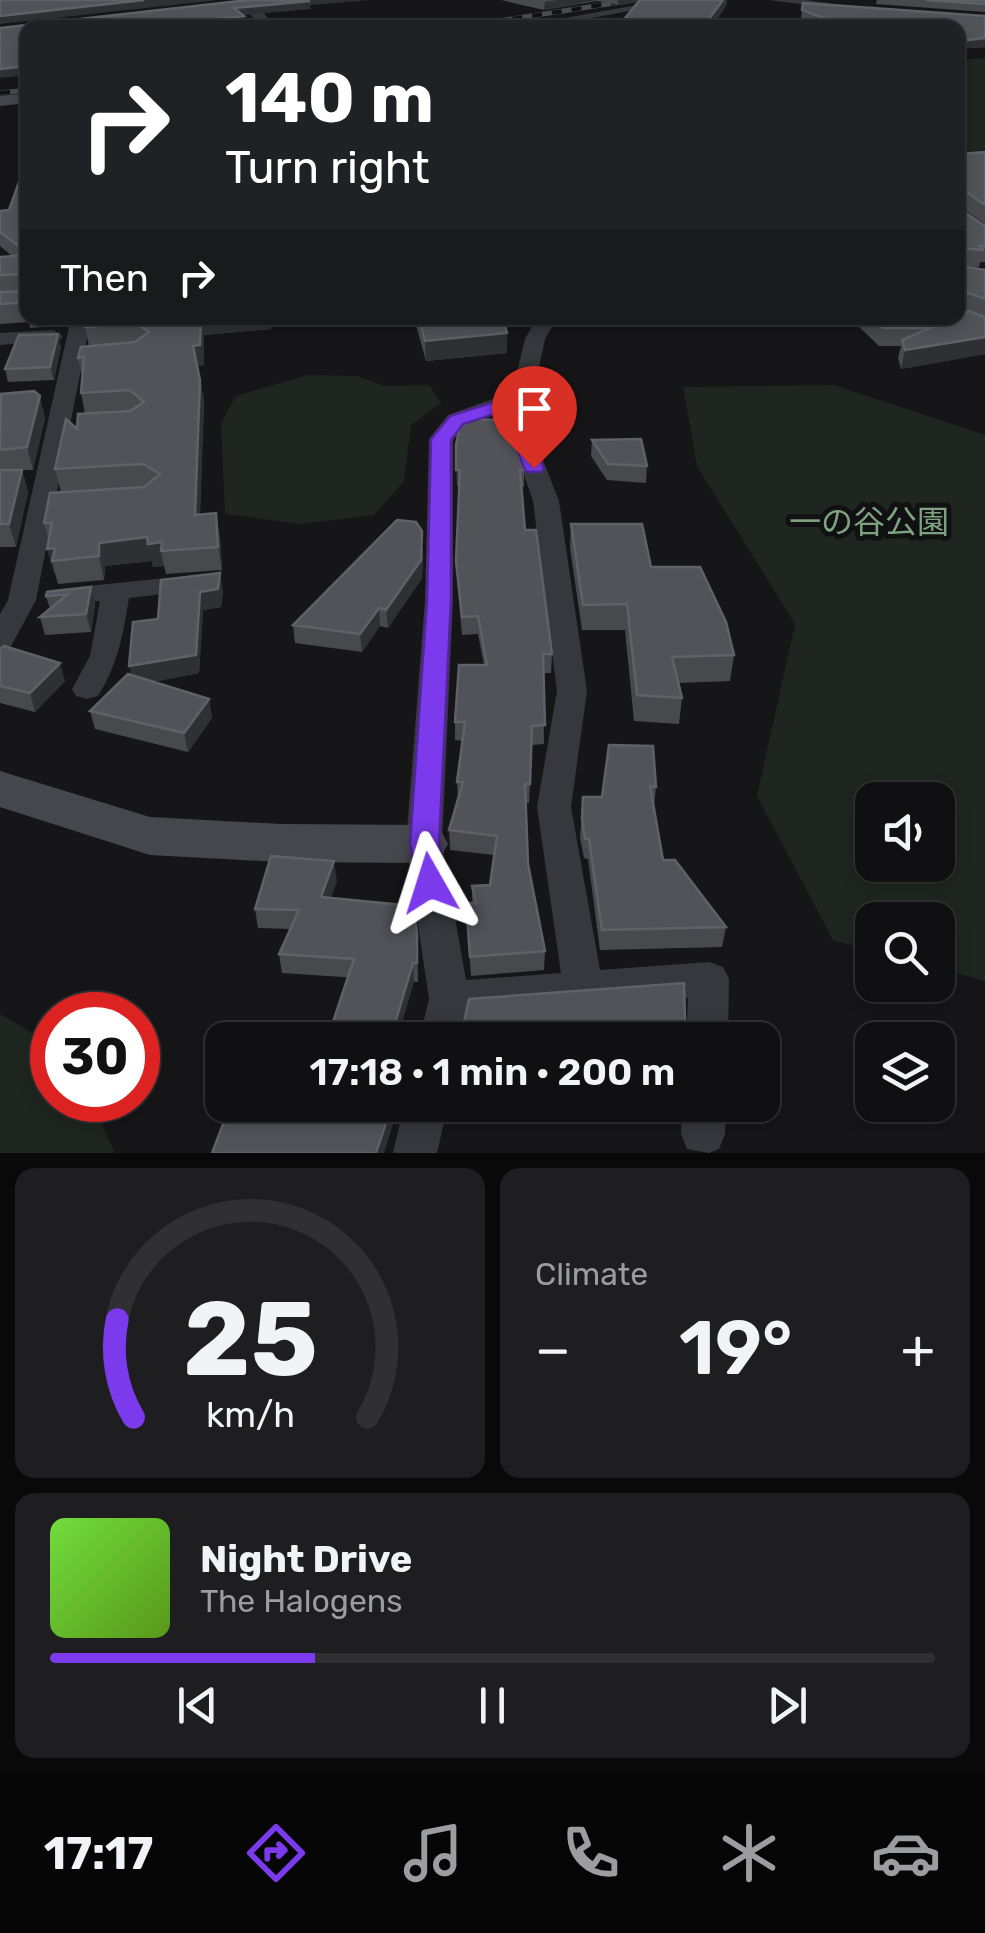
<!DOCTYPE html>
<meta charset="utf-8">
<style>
body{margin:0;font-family:Rubik,"Noto Sans JP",sans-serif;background:#1e1e20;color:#f1f3f6;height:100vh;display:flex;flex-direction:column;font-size:38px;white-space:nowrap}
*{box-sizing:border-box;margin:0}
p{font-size:32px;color:#9c9d9f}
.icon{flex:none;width:55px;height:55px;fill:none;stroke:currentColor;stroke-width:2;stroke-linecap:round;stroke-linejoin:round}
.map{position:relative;height:1153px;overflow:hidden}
.details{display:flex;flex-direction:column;gap:15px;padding:15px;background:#09090a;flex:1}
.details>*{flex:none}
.top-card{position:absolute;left:20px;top:20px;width:945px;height:305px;border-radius:20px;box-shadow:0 5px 15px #0003,0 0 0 2px #303032;background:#202124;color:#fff;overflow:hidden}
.controls{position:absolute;left:855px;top:782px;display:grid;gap:20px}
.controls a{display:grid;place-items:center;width:100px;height:100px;border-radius:20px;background:#101012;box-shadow:0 5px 15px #0003,0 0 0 2px #303032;font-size:50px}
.speed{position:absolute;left:30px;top:992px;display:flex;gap:20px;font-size:50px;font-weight:700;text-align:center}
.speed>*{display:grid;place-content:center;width:130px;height:130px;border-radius:50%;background:#101012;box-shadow:0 5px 15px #0003,0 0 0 2px #303032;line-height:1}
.speed .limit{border:15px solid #d22;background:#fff;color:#111}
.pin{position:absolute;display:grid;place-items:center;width:85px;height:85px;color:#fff;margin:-102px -42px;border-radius:50% 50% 50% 0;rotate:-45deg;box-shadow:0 0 10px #0007}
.pin .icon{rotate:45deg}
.me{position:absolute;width:110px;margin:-55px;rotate:354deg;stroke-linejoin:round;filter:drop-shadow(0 0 8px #0008)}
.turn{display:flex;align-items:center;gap:35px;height:210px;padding:0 40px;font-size:45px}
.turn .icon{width:130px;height:130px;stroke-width:2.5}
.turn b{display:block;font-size:70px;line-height:85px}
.then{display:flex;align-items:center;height:95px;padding:0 40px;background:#0003;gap:20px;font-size:38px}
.big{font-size:75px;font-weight:600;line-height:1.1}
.details .tile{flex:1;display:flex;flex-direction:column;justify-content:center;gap:15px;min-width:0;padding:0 35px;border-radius:20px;background:#1e1e20}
.details .dial{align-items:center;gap:0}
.dial svg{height:260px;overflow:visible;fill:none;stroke:#303032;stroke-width:7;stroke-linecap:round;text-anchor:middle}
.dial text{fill:#f1f3f6;stroke:none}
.song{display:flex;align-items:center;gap:30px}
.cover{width:120px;height:120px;border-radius:15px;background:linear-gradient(135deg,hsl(100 70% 55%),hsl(90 70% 35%))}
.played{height:10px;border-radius:5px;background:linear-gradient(90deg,#7c3aed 30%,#303032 30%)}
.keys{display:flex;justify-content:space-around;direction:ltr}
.heat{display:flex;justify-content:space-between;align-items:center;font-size:55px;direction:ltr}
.details .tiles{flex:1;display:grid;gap:15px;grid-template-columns:1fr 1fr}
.tile:last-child{grid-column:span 2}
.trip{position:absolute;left:205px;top:1022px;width:575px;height:100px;border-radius:20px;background:#101012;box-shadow:0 5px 15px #0003,0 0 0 2px #303032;font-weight:600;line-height:100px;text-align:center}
.tabs{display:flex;height:160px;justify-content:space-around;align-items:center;background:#060607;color:#9c9d9f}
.tabs .icon{width:70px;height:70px}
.tabs .active{color:#7c3aed}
.tabs b{font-size:45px;color:#f1f3f6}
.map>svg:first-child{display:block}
</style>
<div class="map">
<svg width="985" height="1153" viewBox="0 0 985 1153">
<rect width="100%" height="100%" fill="#161618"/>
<path fill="#1e261f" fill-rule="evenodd" d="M985 58V150L958 152V60Z
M308 375 357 376 384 386 429 385 441 403 411 425 404 481 374 515 301 524 225 514 221 423 236 396Z
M834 385 985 435V981L938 968V920H872V951L833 940 757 796 795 624 697 466 683 387ZM938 800V865H872V800Z
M0 1014C55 1046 52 1036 52 1100H90L115 1153H0Z"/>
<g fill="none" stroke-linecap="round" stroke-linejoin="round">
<path fill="#37383d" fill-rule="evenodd" d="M665 0H689L537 28H509Z
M768 0H807L854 7 849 10Z
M240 2C255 1 268 15 273 28H262Z
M71 318H91L36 600 10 648 0 650V614L8 600Z
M537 318H557L545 339 533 396 521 404 559 501 587 691 571 807 600 970 709 962 723 967 729 979 728 1040H686L688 998 466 1015 461 1040H419L429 999 406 844 425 600 429 439 448 415 512 392 525 339ZM502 411 533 501 557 691 537 807 561 973 466 980 442 844 453 600V440L464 425Z
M53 330 63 336 60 340 0 345V333Z
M195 575 209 583 205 589 129 598C123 635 118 664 98 696L87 699 76 696 72 689 90 656 100 601 49 602 45 596 49 590Z
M404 1105H448L437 1153H393Z
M682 1105H726L725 1134 719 1149 709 1153 687 1149 681 1134Z"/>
<path fill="#45474d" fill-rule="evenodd" d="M28 93V103L0 106V96Z
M0 771 150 817 281 824 424 825 441 831 448 844 441 857 424 863 281 862 150 855 0 807Z"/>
<defs>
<path id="rail" d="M453 28 634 0
M0 93 28 90"/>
</defs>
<use href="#rail" stroke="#4a4c52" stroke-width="5"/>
<use href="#rail" stroke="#111113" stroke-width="4" stroke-dasharray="10" stroke-linecap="butt"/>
</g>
<path fill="#47494d" d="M501 0H727V5L639 1 618 5 597 1 544 10Z
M877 0H985V12L876 4Z
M803 3 985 16V47L958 49V28H826L801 18Z
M985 152V224L959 206 960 209 985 226V262H980L979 267 963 266 985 270V354L901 369 898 358 901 346H879L850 318H914L931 328 968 312 964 311 958 296V154Z
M28 157V318H70L66 325 30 328 29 322 0 324V257L12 256 0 246V211L9 210Z
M87 318H270L271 329 204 335V365L198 366 204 401 200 514 220 536 222 570 166 574 164 566 153 567 152 561 105 566 104 580 58 584 55 573H54L49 541 44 523 61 492 55 469 85 414 81 393 82 376 78 358 89 346 85 327Z
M414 318H503L507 333V353L426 361Z
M61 346 54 380 8 382 5 369Z
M0 397 45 418 33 470H22L28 492 16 547H0Z
M592 440 647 466 646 483 607 480 591 456Z
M456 445 524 470V487H521L525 530 552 654 551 673H543L544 744 532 745 529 803H526L528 864 545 951 544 970 471 976 466 903H472V886L490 885 494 855 450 850 449 830 458 801 457 782 463 741 455 740V722L484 665 478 634 462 635 457 579 459 487 457 486Z
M571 524 651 567 734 655 730 681 679 683 682 698 679 724 634 721 625 630H582L570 548Z
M423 548 422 578 388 628 380 626 362 652 295 643 293 625Z
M91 587 95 605 91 632 45 635 40 617 50 609 46 596Z
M223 591 221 607 203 610 199 673 152 682 209 699 212 718 188 752 95 729 90 711Z
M0 649 65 681 35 712 0 703Z
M609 745 656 787 654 806 663 860 726 927 722 947 600 950 588 859 584 858 580 838 583 797H602Z
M337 881 330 898 417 933 418 982 282 973 279 954 290 929 258 928 255 909Z"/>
<path fill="#2f3033" d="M144 0H218L0 24V16Z
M304 0H370L310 5 311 9 235 16 234 8Z
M558 0H597L544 10 545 2Z
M618 0H644L618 5Z
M723 0H727V5L711 28H702Z
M244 16 245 25 216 28H134Z
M985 38V47L958 49V41Z
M28 66V75L0 78V69Z
M201 318H270L271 329 204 335V365L197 366 193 346Z
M507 333V353L426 361 425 341Z
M58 334 61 346 54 380 50 367Z
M985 337V354L901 369 905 350Z
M200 380 204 401 199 538 195 515Z
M40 396 45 418 33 470 27 447Z
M22 470 28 492 16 547 9 524Z
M216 513 220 536 222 570 218 547Z
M422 531V578L388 628 386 610Z
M147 537 162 542 161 551 164 566 153 567 152 561 105 566 104 580 99 556V543Z
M55 548 52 561 55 573H54L47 549Z
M220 573 223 591 221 607 203 610 199 673 134 685 129 666 200 592Z
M91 587 95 605 91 632 86 614Z
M379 608 380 626 362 652 360 634Z
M60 663 65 681 35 712 30 693Z
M209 699 212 718 188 752 184 733Z
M334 861 337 881 324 916 321 897Z
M413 963 414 982 397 1040H390Z
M692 1025 690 1040H676Z
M392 1105H399L384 1153H376Z"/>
<path fill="#525359" stroke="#5f6168" stroke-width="2.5" d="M0 0H144L0 16Z
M248 0 310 1 234 8 244 16 134 28H28V66L0 69V28Z
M640 0H723L702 28H617Z
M927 0H985V4Z
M803 3 985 16V38L958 41V28H850L802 10Z
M548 26 550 28H509Z
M985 152V205L964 190 959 191 960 209 985 226V246H980L983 250 960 248 961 266 985 270V299L968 293 958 269V154Z
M28 157V253L0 232V211L9 210Z
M28 255V302L0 304V292L26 291V274L0 275V257Z
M969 311 985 317V337L905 350 902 340 930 328H883L872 318H914L931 328Z
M87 318H201L200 345 193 346 200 380 195 515 216 513 218 547 161 551 162 542 148 544 147 537 99 543V556L52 561 55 548 47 549 52 523H44L50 493 144 487 160 474 143 464 55 469 66 419 77 429 78 414 130 411 144 402 130 390 81 393 84 357 78 358 81 347 135 342 149 332 135 323 85 327Z
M419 318H503L507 333 425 341Z
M58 334 50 367 5 369 19 335Z
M34 391 40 396 27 447 0 450 1 394Z
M461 419 507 420 524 470H520L525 530H536L552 654H543L545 725 532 726 530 784H525L528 864 545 951 470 957 466 903H476L472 886 490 885 497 836 449 830 463 782H457L465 722H455L459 665H487L478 616 462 617 456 561 460 470H456V445Z
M641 439 647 466 608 464 592 440Z
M0 470H22L9 524H0Z
M397 520 416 522 422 531 421 560 386 610 379 608 360 634 293 625Z
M571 524H642L651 567H700L726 622 734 655 672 657 682 698 637 695 627 604 583 605Z
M220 573 218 589 200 592 196 655 129 666 133 622 158 619 161 580Z
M91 587 86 614 40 617 68 594 46 596 47 592Z
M4 646 60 663 30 693 0 686V649Z
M128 674 209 699 184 733 90 711Z
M609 745 653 746 656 787 650 786 663 860H675L726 927 602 930 589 839H585L582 819 583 797H602Z
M271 856 334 861 321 897 413 906 417 933V963H413L390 1040H327L354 959 279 954 299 910 255 909Z
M684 983 685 1021 692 1025 676 1040H459L460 1025 464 1022 469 999Z
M229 1105H392L376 1153H212L225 1119H220Z"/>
<path fill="#7c3aed" stroke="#51269a" stroke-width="2.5" d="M510 397 519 402 544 468 541 472H527L524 468 503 411 463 424 451 440V600L439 844 446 883 441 892 430 895 420 892 410 844 427 600 431 439 450 416Z"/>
<g text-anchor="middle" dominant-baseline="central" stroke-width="10" stroke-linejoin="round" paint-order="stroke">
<g font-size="32" fill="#7fa381" stroke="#111113">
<text x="869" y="522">一の谷公園</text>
</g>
</g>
</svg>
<div class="controls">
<a><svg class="icon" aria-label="sound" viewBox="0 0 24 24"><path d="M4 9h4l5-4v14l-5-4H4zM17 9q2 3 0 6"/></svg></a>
<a><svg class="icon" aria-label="search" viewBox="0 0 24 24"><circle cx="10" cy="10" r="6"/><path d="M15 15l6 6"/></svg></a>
<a><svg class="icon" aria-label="layers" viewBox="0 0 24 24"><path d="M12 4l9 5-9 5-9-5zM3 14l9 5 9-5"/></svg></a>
</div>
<div class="speed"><div class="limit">30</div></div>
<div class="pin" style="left:534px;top:468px;background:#d93025"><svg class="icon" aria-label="arrive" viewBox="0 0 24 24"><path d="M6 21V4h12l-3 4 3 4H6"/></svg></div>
<svg class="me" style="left:430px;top:883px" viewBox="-20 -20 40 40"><path d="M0-17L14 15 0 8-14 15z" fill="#7c3aed" stroke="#fff" stroke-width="4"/></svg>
<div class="trip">17:18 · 1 min · 200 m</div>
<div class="top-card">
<div class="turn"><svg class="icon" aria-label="right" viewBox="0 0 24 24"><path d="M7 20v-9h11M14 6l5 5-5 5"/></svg><div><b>140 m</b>Turn right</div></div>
<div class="then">Then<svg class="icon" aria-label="right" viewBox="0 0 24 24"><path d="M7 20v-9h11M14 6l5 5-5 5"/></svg></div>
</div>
</div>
<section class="details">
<div class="tiles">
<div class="tile dial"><svg viewBox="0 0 100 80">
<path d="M14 69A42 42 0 1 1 86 69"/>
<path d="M14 69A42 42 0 0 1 9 39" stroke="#7c3aed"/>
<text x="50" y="56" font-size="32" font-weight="700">25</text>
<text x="50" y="72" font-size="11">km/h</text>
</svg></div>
<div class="tile"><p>Climate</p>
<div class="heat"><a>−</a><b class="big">19°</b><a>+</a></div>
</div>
<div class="tile">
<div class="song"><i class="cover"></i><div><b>Night Drive</b><p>The Halogens</p></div></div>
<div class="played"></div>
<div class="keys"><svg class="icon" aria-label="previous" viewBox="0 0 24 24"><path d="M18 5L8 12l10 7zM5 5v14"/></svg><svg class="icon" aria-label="pause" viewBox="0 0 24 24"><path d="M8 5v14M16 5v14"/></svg><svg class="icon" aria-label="next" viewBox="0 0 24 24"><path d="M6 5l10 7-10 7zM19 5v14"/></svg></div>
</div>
</div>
</section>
<nav class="tabs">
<b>17:17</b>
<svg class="icon active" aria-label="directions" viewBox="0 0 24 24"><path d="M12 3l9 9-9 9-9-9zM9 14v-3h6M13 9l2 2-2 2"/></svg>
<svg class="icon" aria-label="music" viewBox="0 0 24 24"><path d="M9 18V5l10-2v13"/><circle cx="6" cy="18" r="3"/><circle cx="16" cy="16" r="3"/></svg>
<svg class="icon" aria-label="phone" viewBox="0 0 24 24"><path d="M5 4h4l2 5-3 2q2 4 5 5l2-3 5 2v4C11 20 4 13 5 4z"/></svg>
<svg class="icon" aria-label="climate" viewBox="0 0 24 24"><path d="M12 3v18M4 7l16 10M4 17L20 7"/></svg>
<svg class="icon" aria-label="car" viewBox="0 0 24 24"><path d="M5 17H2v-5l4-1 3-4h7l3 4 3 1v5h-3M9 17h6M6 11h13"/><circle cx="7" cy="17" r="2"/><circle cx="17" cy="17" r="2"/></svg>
</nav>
